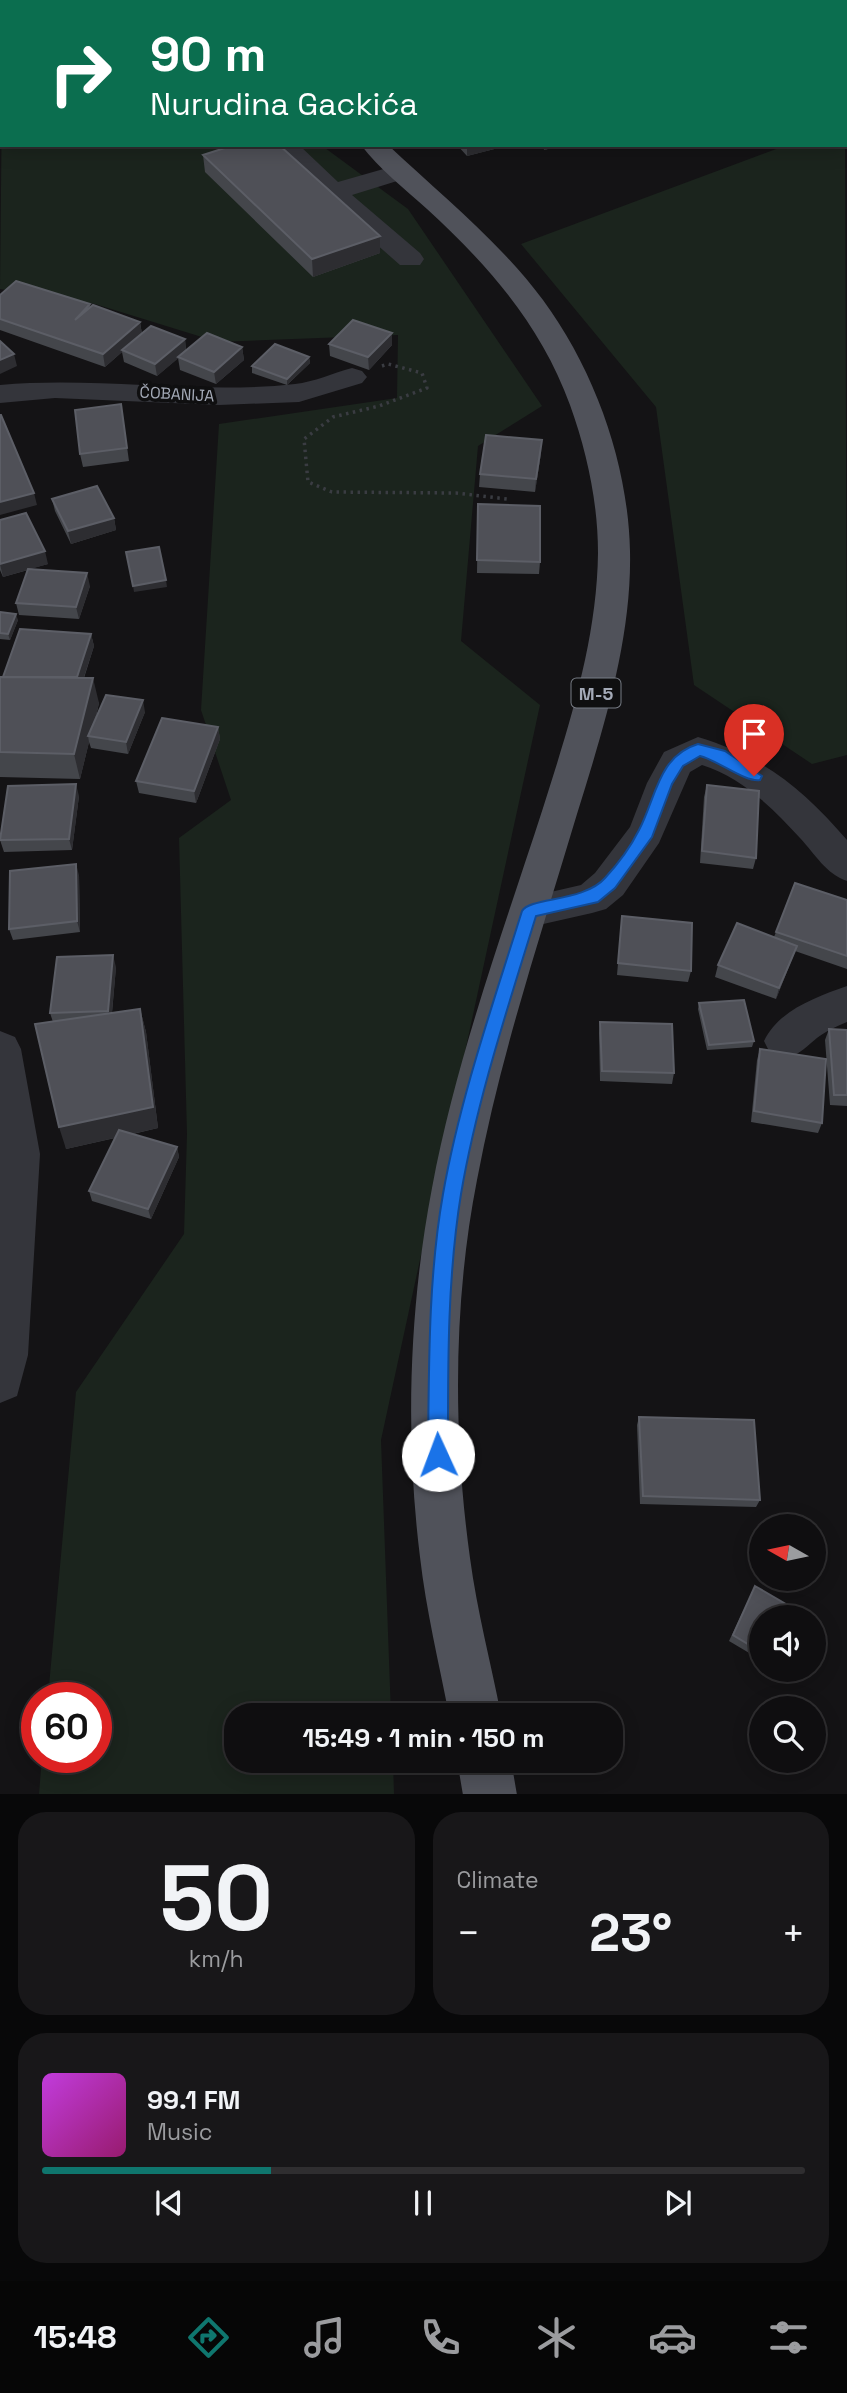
<!DOCTYPE html>
<meta charset="utf-8">
<style>
body{margin:0;font-family:"Space Grotesk",sans-serif;background:#181719;color:#f1f3f6;height:100vh;display:flex;flex-direction:column;font-size:26px;white-space:nowrap}
*{box-sizing:border-box;margin:0}
p{font-size:23px;color:#9b9c9f}
.icon{flex:none;width:38px;height:38px;fill:none;stroke:currentColor;stroke-width:2;stroke-linecap:round;stroke-linejoin:round}
.map{position:relative;height:1794px;overflow:hidden}
.panel{display:flex;flex-direction:column;gap:18px;padding:18px;background:#080809;flex:1}
.panel>*{flex:none}
.guide{position:absolute;left:0px;top:0px;width:847px;height:147px;box-shadow:0 4px 18px #0003,0 0 0 2px #2f2e30;background:#0b6e4f;color:#fff;overflow:hidden}
.needle{width:46px;rotate:279deg}
.buttons{position:absolute;left:749px;top:1514px;display:grid;gap:14px}
.buttons a{display:grid;place-items:center;width:77px;height:77px;border-radius:50%;background:#0f0e10;box-shadow:0 4px 18px #0003,0 0 0 2px #2f2e30;font-size:35px}
.speed{position:absolute;left:21px;top:1682px;display:flex;gap:14px;font-size:35px;font-weight:700;text-align:center}
.speed>*{display:grid;place-content:center;width:91px;height:91px;border-radius:50%;background:#0f0e10;box-shadow:0 4px 18px #0003,0 0 0 2px #2f2e30;line-height:1}
.speed .limit{border:10px solid #d22;background:#fff;color:#111}
.pin{position:absolute;display:grid;place-items:center;width:60px;height:60px;color:#fff;margin:-72px -30px;border-radius:50% 50% 50% 0;rotate:-45deg;box-shadow:0 0 7px #0007}
.pin .icon{rotate:45deg}
.me{position:absolute;width:77px;margin:-38px;rotate:358deg;stroke-linejoin:round;filter:drop-shadow(0 0 5px #0008)}
.turn{display:flex;align-items:center;gap:24px;height:147px;padding:0 35px;font-size:32px}
.turn .icon{width:91px;height:91px;stroke-width:2.5}
.turn b{display:block;font-size:49px;line-height:60px}
.big{font-size:52px;font-weight:800;line-height:1.1}
.panel .card{flex:1;display:flex;flex-direction:column;justify-content:center;gap:10px;min-width:0;padding:0 24px;border-radius:28px;background:#181719}
.panel .dial{align-items:center;gap:0}
.dial b{font-size:91px;line-height:1}
.song{display:flex;align-items:center;gap:21px}
.cover{width:84px;height:84px;border-radius:10px;background:linear-gradient(135deg,hsl(290 70% 55%),hsl(320 70% 35%))}
.played{height:7px;border-radius:4px;background:linear-gradient(90deg,#0f766e 30%,#2f2e30 30%)}
.keys{display:flex;justify-content:space-around;direction:ltr}
.heat{display:flex;justify-content:space-between;align-items:center;font-size:38px;direction:ltr}
.panel .tiles{flex:1;display:grid;gap:18px;grid-template-columns:1fr 1fr}
.card:last-child{grid-column:span 2}
.trip{position:absolute;left:224px;top:1703px;width:399px;height:70px;border-radius:28px;background:#0f0e10;box-shadow:0 4px 18px #0003,0 0 0 2px #2f2e30;font-weight:800;line-height:70px;text-align:center}
.tab-bar{display:flex;height:112px;justify-content:space-around;align-items:center;background:#060606;color:#9b9c9f}
.tab-bar .icon{width:49px;height:49px}
.tab-bar .selected{color:#0f766e}
.tab-bar b{font-size:32px;color:#f1f3f6}
.map>svg:first-child{display:block}
</style>
<div class="map">
<svg width="847" height="1795" viewBox="0 0 847 1795">
<rect width="100%" height="100%" fill="#141315"/>
<path fill="#1b241d" d="M2 88V145H321L408 209 542 406 478 446 461 641 540 705 381 1440 391 1715H236V1760L393 1761 394 1794H39L42 1757H96V1698L48 1697 76 1392 184 1234 187 1134 179 838 231 800 201 710 219 424 397 398 398 335 218 342 95 304 0 289Z
M845 126 847 755 812 764 694 685 656 407 521 244 787 145H845Z"/>
<g fill="none" stroke-linecap="round" stroke-linejoin="round">
<path stroke="#3a3c42" stroke-width="3.5" stroke-dasharray="2.5 4.5" stroke-linecap="butt" d="M382 366 388 364 422 373 427 388 379 406 333 417 304 439 308 482 332 492 456 493 507 499"/>
<path fill="#34353b" fill-rule="evenodd" d="M170 0H192L193 2H170Z
M320 0H352L353 2H321Z
M432 0H454L455 2H432Z
M845 58H847L845 73Z
M272 145H299L338 182 401 164 410 167 414 172 410 177 352 195 420 253 424 259 420 265H400L324 198Z
M352 368 362 371 367 377 362 383 299 402 219 405 55 398 0 403V385C98 376 197 395 295 384 314 382 333 373 352 368Z
M698 737C764 757 802 788 847 840V881C826 874 815 854 800 838 773 808 741 777 702 765L690 772 659 843 623 895 606 909 592 913 530 927 516 922 511 911 516 900 581 885 595 873 630 827 647 783 664 752Z
M847 986V1022C840 1025 832 1028 826 1032 803 1045 800 1064 770 1053L764 1041C779 1010 816 997 847 986Z
M0 1031 15 1037 21 1049 40 1154 28 1355 17 1396 0 1403Z"/>
<path fill="#50525a" fill-rule="evenodd" d="M217 0H240L241 2H218Z
M361 145H388C441 195 499 241 543 300 595 371 628 463 630 551 632 640 603 730 577 814 541 935 500 1056 477 1180 453 1302 453 1435 470 1558 477 1611 491 1663 501 1715H449C439 1663 426 1610 420 1557 405 1436 409 1308 432 1188 456 1059 503 932 543 808 569 726 597 640 598 553 598 503 587 452 570 405 541 325 489 266 427 209 405 189 379 169 361 145Z
M457 1760H511L517 1795H463Z"/>
</g>
<path fill="#44464b" d="M386 0H405V2L386 1Z
M549 0H614V2H548Z
M847 89V115L845 114V90Z
M457 145H510L467 156Z
M538 145H559L545 150Z
M203 155 380 253 313 277 205 172Z
M0 295 90 304V307L140 322 142 334 185 339 186 351 242 347 244 360 216 384 180 370 178 358 157 376 124 362 122 352 105 367 0 330Z
M329 344 392 345 369 370 330 356Z
M309 357 310 363 287 385 252 373V366Z
M121 404 129 461 83 467 80 454Z
M541 453 535 492 479 487 480 474Z
M52 499 114 518 116 530 71 544 55 511Z
M478 504 540 562 539 574 477 573Z
M0 520 48 564 29 569 90 586 79 619 19 615 16 603 28 570 3 577 0 570Z
M0 612 18 620 10 640 0 639Z
M91 634 94 646 84 678 99 703 95 721 145 712 128 754 91 748 89 742 80 779 0 777V677H3Z
M218 727 220 739 196 803 139 793 136 781Z
M707 785 756 858 753 869 700 863 704 797Z
M79 796 72 850 4 852 0 840Z
M79 875 80 932 13 940 9 929Z
M847 900V969L795 951 776 999 715 977 718 965 774 937 776 932Z
M622 916 691 971 688 982 617 975Z
M116 967 112 1013 140 1009 146 1032 158 1128 133 1134 177 1147 179 1157 151 1219 92 1201 89 1191 115 1138 66 1149 53 1022 50 1013Z
M699 1003 754 1041 752 1047 707 1050 698 1009Z
M600 1022 674 1073 672 1084 600 1081 599 1033Z
M829 1029 847 1030V1106L830 1105 825 1040Z
M760 1049 822 1123 818 1133 751 1122 757 1060Z
M639 1417 760 1500 756 1507 640 1504 637 1425Z
M755 1586 761 1617V1660L729 1641Z
M777 1670H788L784 1674Z"/>
<path fill="#2d2d31" d="M130 0H158L147 2H130Z
M600 0H614V2H593Z
M847 18V30H845V19Z
M467 145H510L467 156Z
M545 145H559L545 150Z
M380 236V253L313 277 312 259Z
M140 322 142 335 122 350V352L105 367 103 354Z
M392 333V345L369 370 368 357Z
M185 339 186 352 157 376 155 364Z
M242 347 244 360 216 384 214 372Z
M14 354 17 366 0 374V360Z
M309 357 310 363 287 385V379Z
M542 440 541 453 535 492 536 479Z
M34 493 37 505 0 515V502Z
M114 518 116 530 71 544 68 531Z
M45 551 48 564 3 577 0 564Z
M87 573 90 586 79 619 76 607Z
M166 580 167 587 134 592 133 586Z
M16 614 18 620 10 640 8 634Z
M91 634 94 646 78 695 75 683Z
M93 678 99 703 91 736H88L89 742 80 779 74 754Z
M143 700 145 712 128 754 126 742Z
M218 727 220 739 196 803 194 791Z
M76 784 79 796 72 850 69 839Z
M76 864 79 875 80 932 77 921Z
M797 946 793 957 776 999 779 988Z
M113 955 116 967 111 1022 108 1011Z
M140 1009 146 1032 158 1128 66 1149 59 1127Z
M177 1147 179 1157 151 1219 148 1209Z"/>
<path fill="#4f5057" stroke="#5c5e66" stroke-width="2" d="M8 0H39L38 2Z
M85 0H119L120 2H85Z
M265 0H296V2H264Z
M317 0H337V2H317Z
M418 0H441L442 2H419Z
M560 0H600L593 2H562Z
M711 0H751L752 2H712Z
M832 0H844L847 2V18L845 19V2H822Z
M0 65H2V76H0Z
M847 68V80L845 79V69Z
M847 89V102L845 101V90Z
M234 145H279L380 236 312 259 203 155Z
M16 281 90 304 75 320 93 305 140 322 103 354 0 319V295Z
M353 320 392 333 368 357 329 344Z
M151 326 185 339 155 364 122 350Z
M207 333 242 347 214 372 178 357Z
M0 341 14 354 0 360Z
M275 344 309 357 287 379 252 366Z
M121 404 127 448 80 454 75 410Z
M0 415H1L34 493 0 502Z
M486 435 542 440 536 479 480 474Z
M97 486 114 518 68 531 52 499Z
M478 504 540 506V562L477 560Z
M26 513 45 551 0 564V520Z
M159 547 166 580 133 586 126 552Z
M28 569 87 573 76 607 16 603Z
M0 612 16 614 8 634 0 633Z
M20 629 91 634 77 677H3Z
M0 677 93 678 74 754 0 752Z
M106 695 143 700 126 742 88 736Z
M162 718 218 727 194 791 136 781Z
M76 784 69 839 0 840 8 786Z
M707 785 759 791 756 858 702 851Z
M76 864 77 921 9 929 10 871Z
M795 883 847 900V956L776 932Z
M622 916 692 923 691 971 618 963Z
M737 923 797 946 779 988 718 965Z
M113 955 108 1011 50 1013 57 957Z
M744 1000 754 1041 709 1045 699 1003Z
M140 1009 153 1107 59 1127 35 1024Z
M600 1022 672 1024 674 1073 602 1071Z
M829 1029 847 1030V1095H834Z
M760 1049 826 1059 822 1123 754 1111Z
M119 1130 177 1147 148 1209 89 1191Z
M639 1417 754 1420 760 1500 643 1496Z
M755 1586 808 1617H761V1652L733 1635Z"/>
<path fill="#1a73e8" stroke="#114b97" stroke-width="2" d="M698 744 725 751 762 776 760 780C746 783 717 760 700 756L683 766 672 784 652 837 615 888 598 902 536 916C508 1007 477 1100 461 1194 447 1280 448 1368 448 1455L445 1462 438 1465 431 1462 428 1455C429 1368 428 1279 443 1194 460 1098 493 1004 522 911 530 897 584 902 605 878 617 865 631 846 639 830 656 798 658 756 698 744Z"/>
<g text-anchor="middle" dominant-baseline="central" stroke-width="7" stroke-linejoin="round" paint-order="stroke">
<g font-size="16" fill="#a4aab7" stroke="#0f0f10">
<text transform="translate(177 394) rotate(3)">ČOBANIJA</text>
</g>
<rect fill="#0f0f10" stroke="#777c85" stroke-width="2" x="571.5" y="678.5" width="49" height="29" rx="5"/>
<g font-size="18" font-weight="bold" fill="#a4aab7">
<text x="596" y="693">M-5</text>
</g>
</g>
</svg>
<div class="buttons">
<a><svg class="needle" viewBox="-14 -14 28 28"><path d="M0-13l5 13h-10z" fill="#e53935"/><path d="M0 13l5-13h-10z" fill="#9b9c9f"/></svg></a>
<a><svg class="icon" aria-label="sound" viewBox="0 0 24 24"><path d="M4 9h4l5-4v14l-5-4H4zM17 9q2 3 0 6"/></svg></a>
<a><svg class="icon" aria-label="search" viewBox="0 0 24 24"><circle cx="10" cy="10" r="6"/><path d="M15 15l6 6"/></svg></a>
</div>
<div class="speed"><div class="limit">60</div></div>
<div class="pin" style="left:754px;top:776px;background:#d93025"><svg class="icon" aria-label="arrive" viewBox="0 0 24 24"><path d="M6 21V4h12l-3 4 3 4H6"/></svg></div>
<svg class="me" style="left:438px;top:1455px" viewBox="-20 -20 40 40"><circle r="19" fill="#fff"/><path d="M0-13L10 11 0 6-10 11z" fill="#1a73e8"/></svg>
<div class="trip">15:49 · 1 min · 150 m</div>
<div class="guide">
<div class="turn"><svg class="icon" aria-label="right" viewBox="0 0 24 24"><path d="M7 20v-9h11M14 6l5 5-5 5"/></svg><div><b>90 m</b>Nurudina Gackića</div></div>
</div>
</div>
<section class="panel">
<div class="tiles">
<div class="card dial"><b>50</b><p>km/h</p></div>
<div class="card"><p>Climate</p>
<div class="heat"><a>−</a><b class="big">23°</b><a>+</a></div>
</div>
<div class="card">
<div class="song"><i class="cover"></i><div><b>99.1 FM</b><p>Music</p></div></div>
<div class="played"></div>
<div class="keys"><svg class="icon" aria-label="previous" viewBox="0 0 24 24"><path d="M18 5L8 12l10 7zM5 5v14"/></svg><svg class="icon" aria-label="pause" viewBox="0 0 24 24"><path d="M8 5v14M16 5v14"/></svg><svg class="icon" aria-label="next" viewBox="0 0 24 24"><path d="M6 5l10 7-10 7zM19 5v14"/></svg></div>
</div>
</div>
</section>
<nav class="tab-bar">
<b>15:48</b>
<svg class="icon selected" aria-label="directions" viewBox="0 0 24 24"><path d="M12 3l9 9-9 9-9-9zM9 14v-3h6M13 9l2 2-2 2"/></svg>
<svg class="icon" aria-label="music" viewBox="0 0 24 24"><path d="M9 18V5l10-2v13"/><circle cx="6" cy="18" r="3"/><circle cx="16" cy="16" r="3"/></svg>
<svg class="icon" aria-label="phone" viewBox="0 0 24 24"><path d="M5 4h4l2 5-3 2q2 4 5 5l2-3 5 2v4C11 20 4 13 5 4z"/></svg>
<svg class="icon" aria-label="climate" viewBox="0 0 24 24"><path d="M12 3v18M4 7l16 10M4 17L20 7"/></svg>
<svg class="icon" aria-label="car" viewBox="0 0 24 24"><path d="M5 17H2v-5l4-1 3-4h7l3 4 3 1v5h-3M9 17h6M6 11h13"/><circle cx="7" cy="17" r="2"/><circle cx="17" cy="17" r="2"/></svg>
<svg class="icon" aria-label="filters" viewBox="0 0 24 24"><path d="M4 7h16M4 17h16"/><circle cx="9" cy="7" r="2"/><circle cx="15" cy="17" r="2"/></svg>
</nav>
